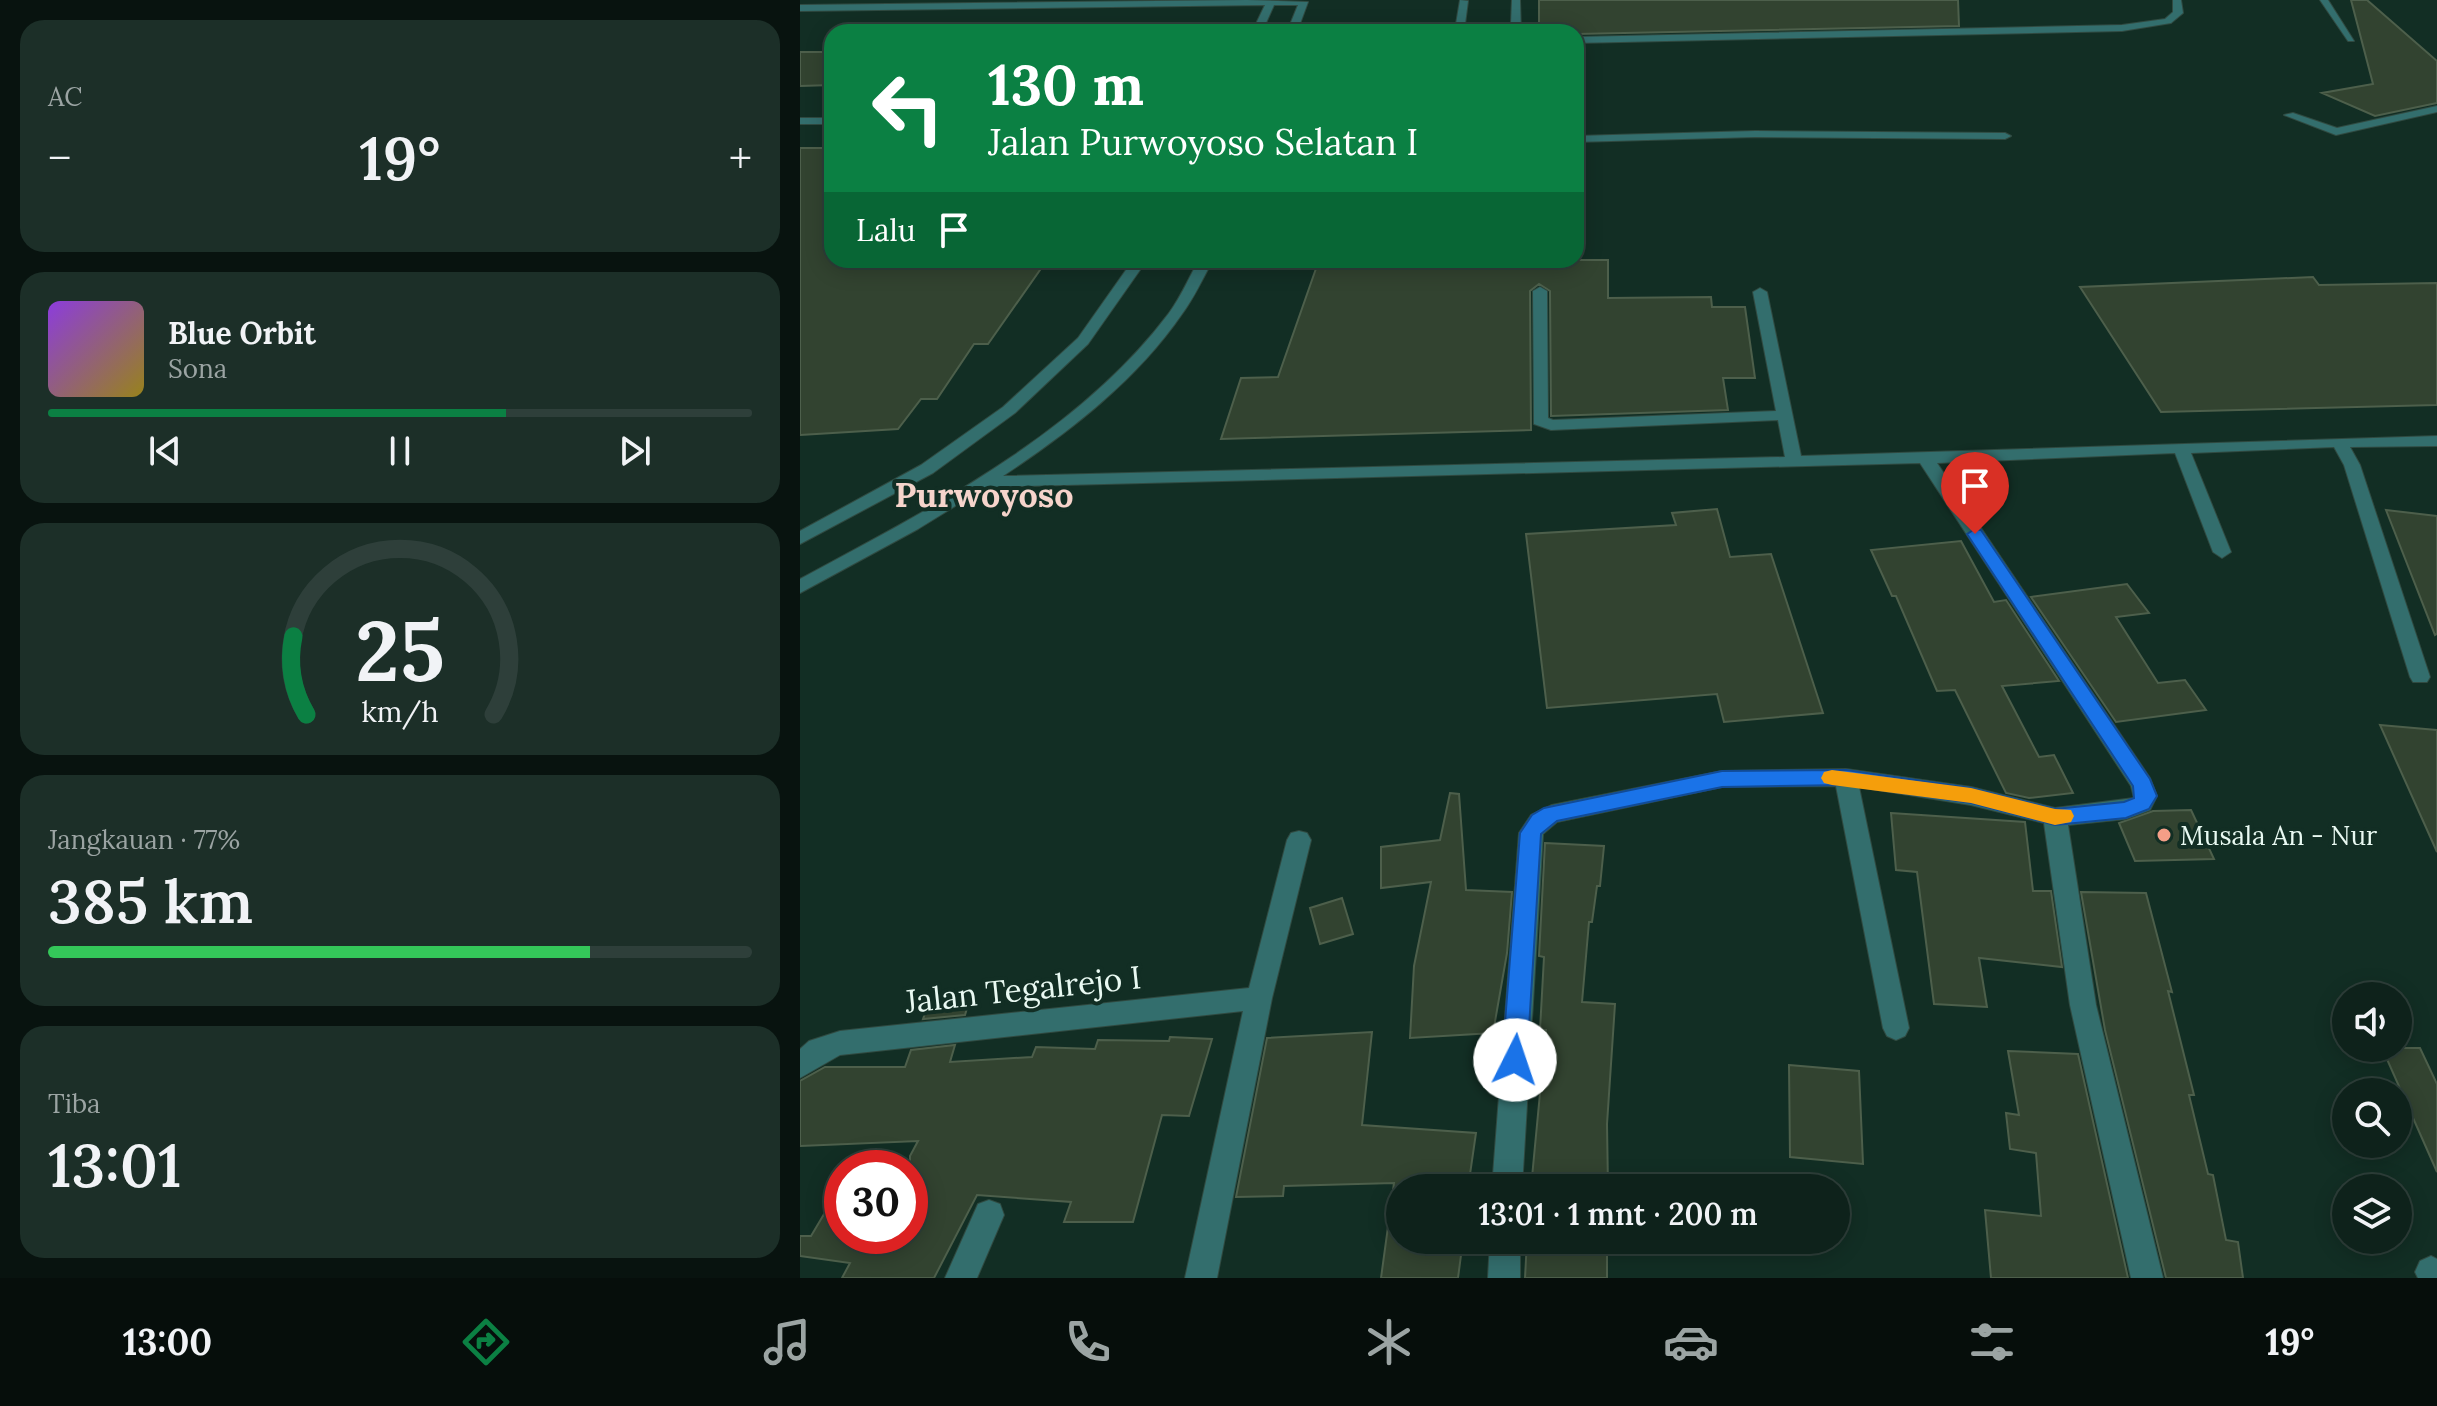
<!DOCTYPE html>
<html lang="id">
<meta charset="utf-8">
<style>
body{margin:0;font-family:Lora,serif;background:#1c2f28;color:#f1f3f6;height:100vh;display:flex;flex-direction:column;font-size:30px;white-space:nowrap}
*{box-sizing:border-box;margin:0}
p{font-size:26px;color:#9ba4a3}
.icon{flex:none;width:44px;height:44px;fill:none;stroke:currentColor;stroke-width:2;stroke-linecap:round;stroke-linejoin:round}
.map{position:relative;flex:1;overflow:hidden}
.side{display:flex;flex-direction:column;gap:20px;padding:20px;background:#08130f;width:800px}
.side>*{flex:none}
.hud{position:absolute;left:24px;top:24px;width:760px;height:244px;border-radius:24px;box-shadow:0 4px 20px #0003,0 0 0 2px #2e3f3a;background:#0b8043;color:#fff;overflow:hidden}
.buttons{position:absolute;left:1532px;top:982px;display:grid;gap:16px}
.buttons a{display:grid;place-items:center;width:80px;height:80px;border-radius:50%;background:#0e221b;box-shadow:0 4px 20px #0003,0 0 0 2px #2e3f3a;font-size:40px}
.speed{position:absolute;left:24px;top:1150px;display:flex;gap:16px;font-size:40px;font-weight:700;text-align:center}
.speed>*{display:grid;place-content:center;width:104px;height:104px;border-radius:50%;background:#0e221b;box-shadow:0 4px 20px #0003,0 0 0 2px #2e3f3a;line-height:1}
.speed .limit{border:12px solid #d22;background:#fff;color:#111}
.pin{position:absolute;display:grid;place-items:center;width:68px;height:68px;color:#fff;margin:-82px -34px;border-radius:50% 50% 50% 0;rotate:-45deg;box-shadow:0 0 8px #0007}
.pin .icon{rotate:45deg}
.me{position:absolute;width:88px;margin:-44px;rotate:4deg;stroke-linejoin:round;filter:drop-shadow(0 0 6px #0008)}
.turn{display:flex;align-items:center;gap:28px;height:168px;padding:0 32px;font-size:36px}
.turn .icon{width:104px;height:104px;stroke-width:2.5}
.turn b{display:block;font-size:56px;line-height:68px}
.then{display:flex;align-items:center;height:76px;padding:0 32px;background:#0003;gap:16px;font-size:30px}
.big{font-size:60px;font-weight:600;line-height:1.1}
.side .card{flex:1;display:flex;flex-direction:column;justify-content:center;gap:12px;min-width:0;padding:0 28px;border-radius:24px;background:#1c2f28}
.side .dial{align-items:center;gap:0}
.dial svg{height:208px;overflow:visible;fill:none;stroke:#2e3f3a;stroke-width:7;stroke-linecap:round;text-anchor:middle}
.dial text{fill:#f1f3f6;stroke:none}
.song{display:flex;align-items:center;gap:24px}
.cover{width:96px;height:96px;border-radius:12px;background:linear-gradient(135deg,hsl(270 70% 55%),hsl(50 70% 35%))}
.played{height:8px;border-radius:4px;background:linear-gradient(90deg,#0b8043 65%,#2e3f3a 65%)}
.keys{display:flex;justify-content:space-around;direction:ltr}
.heat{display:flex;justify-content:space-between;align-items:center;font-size:44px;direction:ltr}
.charge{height:12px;border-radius:6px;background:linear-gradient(90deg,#34c759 77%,#2e3f3a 0)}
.trip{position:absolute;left:586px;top:1174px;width:464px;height:80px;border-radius:40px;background:#0e221b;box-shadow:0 4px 20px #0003,0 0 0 2px #2e3f3a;font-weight:600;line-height:80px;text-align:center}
.menu{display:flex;height:128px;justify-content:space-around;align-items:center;background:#060e0b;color:#9ba4a3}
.menu .icon{width:56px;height:56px}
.menu .selected{color:#0b8043}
.menu b{font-size:36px;color:#f1f3f6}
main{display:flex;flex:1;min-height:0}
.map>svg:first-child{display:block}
</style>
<main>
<section class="side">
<div class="card"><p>AC</p>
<div class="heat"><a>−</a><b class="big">19°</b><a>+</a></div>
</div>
<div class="card">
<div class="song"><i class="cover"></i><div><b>Blue Orbit</b><p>Sona</p></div></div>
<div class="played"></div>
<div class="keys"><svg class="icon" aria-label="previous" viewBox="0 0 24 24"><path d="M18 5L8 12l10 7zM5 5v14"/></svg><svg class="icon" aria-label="pause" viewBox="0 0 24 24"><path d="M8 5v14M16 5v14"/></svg><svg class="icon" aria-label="next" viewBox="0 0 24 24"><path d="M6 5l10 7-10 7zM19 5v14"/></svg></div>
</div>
<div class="card dial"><svg viewBox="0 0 100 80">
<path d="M14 69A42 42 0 1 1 86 69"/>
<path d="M14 69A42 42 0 0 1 9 39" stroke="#0b8043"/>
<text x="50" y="56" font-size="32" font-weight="700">25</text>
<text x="50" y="72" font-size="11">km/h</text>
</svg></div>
<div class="card"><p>Jangkauan · 77%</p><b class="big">385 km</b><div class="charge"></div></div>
<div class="card"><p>Tiba</p><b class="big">13:01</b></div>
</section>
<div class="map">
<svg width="1637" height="1278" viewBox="0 0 1637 1278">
<rect width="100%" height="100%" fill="#122e24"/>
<path fill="#324330" stroke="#4d5f4b" stroke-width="2" d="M739 0H1158L1159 26 776 34 739 32Z
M1551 0H1567L1637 61V103L1575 116 1522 93 1573 84Z
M0 52H32V85L0 86Z
M0 148H32V260H247L188 344H174L137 399H121L98 429 0 435Z
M519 260H808V298L911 297 912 307H945L955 378H923L928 410 751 416 750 291 739 284 730 291 731 430 421 439 441 378 478 377Z
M1513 277 1519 285 1637 283V405L1361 412 1280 287Z
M917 509 930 557 971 554 1023 713 924 722 917 694 747 708 726 534 876 525 872 513Z
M1586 510 1637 516V634L1635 635Z
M1161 541 1194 602 1206 600 1259 681 1202 686 1239 757 1254 755 1273 793 1229 798 1206 793 1155 690 1137 691 1096 596H1092L1071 550Z
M1327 584 1349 613 1316 617 1358 683 1385 680 1406 710 1316 722 1231 597Z
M1580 725 1637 730V852Z
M650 793 659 794 666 890 712 892 707 953 693 1033 610 1038 614 966 631 882 581 888V847L640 840Z
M1391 810 1414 859 1335 861 1319 823 1353 811Z
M1091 813 1225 822 1233 891H1251L1262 967 1179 958 1187 1007 1134 1004 1117 872 1096 870Z
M745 843 804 846 800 886H797L792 922H789L782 1002 815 1004 807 1124 808 1188H731L746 1030H740L744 957 739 956Z
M1281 892 1346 893 1372 992 1368 991 1394 1095H1389L1408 1174 1413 1175 1426 1240 1438 1242 1443 1278H1366L1305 1030Z
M542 898 553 934 520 944 510 908Z
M170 998 165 1015 123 1019 130 1000Z
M572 1032 562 1125 676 1133 668 1188H600V1240H663L658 1278H581L594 1183 484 1186 483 1196 436 1197 467 1038Z
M370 1037 412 1039 389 1116 362 1115 333 1222H264L271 1202 177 1195 134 1278H42L50 1263 0 1256V1236H11L42 1184V1236H110V1156L118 1141 0 1146V1081L25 1067H105L111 1050 155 1045 150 1062 232 1057 236 1047 295 1049 298 1040 369 1041Z
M1582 1048H1620L1637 1084V1172Z
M1208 1051 1278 1054 1328 1278H1191L1185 1210 1241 1216 1236 1153 1210 1149 1206 1113 1219 1115Z
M989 1065 1059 1071 1063 1164 990 1157Z
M727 1240H807V1278H725Z"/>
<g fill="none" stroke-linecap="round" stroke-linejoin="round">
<defs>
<path id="minor" d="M447 0 508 2 497 32H487L498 5H474L462 32H452L465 5 0 11V5Z
M660 0 668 1 665 24 711 23 712 0H720L721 32H711V29L577 31 572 28 577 25 656 24Z
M1373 0H1381L1383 13 1371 23 1322 31 776 43V37L1322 25 1365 19 1373 12Z
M1520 0H1528L1554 41H1548Z
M1637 106V112L1536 135 1484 115 1493 113 1537 128Z
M0 118H32V124H0Z
M955 131 1205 133 1211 136 1205 139 955 137 776 142V136Z
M333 260H347L288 344 215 413 133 473 0 544V531L121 465 203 407 278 338Z
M399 260H413C403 278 394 298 382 314 336 381 269 432 203 476L985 457 978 420 751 430 734 424 733 291 740 287 747 291 748 418 753 420 976 411 953 292 960 288 967 292 1001 456 1637 436V446L1550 447 1560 465 1630 677 1627 682H1613L1610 677 1544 465 1534 447 1391 453 1431 552 1422 558 1413 552 1375 453 1137 463 1350 778 1357 796 1350 810 1326 819 1268 825 1296 1005 1363 1278H1331L1270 1005 1244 823 1171 805 1059 787 1109 1028 1105 1036 1096 1040 1087 1036 1083 1028 1036 786 922 787 757 822 743 834 722 1188H692L719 833 731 815 752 805 922 771 1046 769 1171 787 1255 808 1334 798 1331 786 1120 463 186 487 118 529 0 593V579C131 508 277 435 369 313 381 297 389 277 399 260Z
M499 831 507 833 511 840 472 998 417 1278H385L443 1011 40 1055 0 1078V1049L9 1041 40 1031 449 988 487 840 491 833Z
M189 1200 200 1204 204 1215 177 1278H145L178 1204Z
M690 1240H720V1278H688Z
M1631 1256 1637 1259V1278H1618L1615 1272 1620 1261Z"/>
</defs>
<use href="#minor" stroke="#304a41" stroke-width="2"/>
<use href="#minor" fill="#336e6d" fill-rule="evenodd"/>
</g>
<path fill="#1a73e8" stroke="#114b97" stroke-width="2" d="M1175 529 1181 530 1350 779 1357 796 1349 809 1326 818 1255 825 1171 803 1046 785 922 787 757 821 741 834 727 1060 724 1068 715 1072 706 1068 702 1060 720 833 732 815 744 808 922 771 1046 770 1171 788 1255 809 1324 802 1334 798 1333 786 1167 534Z"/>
<path fill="#f59e0b" d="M1032 770 1171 788 1255 809 1271 810 1274 816 1271 822 1255 825 1171 803 1032 785 1024 783 1021 778 1024 772Z"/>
<circle fill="#f49e87" stroke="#122e24" stroke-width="3" cx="1364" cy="835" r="8"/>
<g text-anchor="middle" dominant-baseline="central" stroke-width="8" stroke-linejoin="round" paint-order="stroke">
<g font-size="26" fill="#e9f9f2" stroke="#122e24" text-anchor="start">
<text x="1380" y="835">Musala An - Nur</text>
</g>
<g font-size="32" fill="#e9f9f2" stroke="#122e24">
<text transform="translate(223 989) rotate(-6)">Jalan Tegalrejo I</text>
</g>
<g font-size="34" font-weight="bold" fill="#f6d4cb" stroke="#122e24">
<text x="184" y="494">Purwoyoso</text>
</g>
</g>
</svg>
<div class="buttons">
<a><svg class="icon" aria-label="sound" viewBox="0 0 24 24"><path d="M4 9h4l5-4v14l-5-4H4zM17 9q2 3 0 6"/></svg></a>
<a><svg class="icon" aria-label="search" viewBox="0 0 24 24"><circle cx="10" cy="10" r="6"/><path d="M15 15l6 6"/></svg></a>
<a><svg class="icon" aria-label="layers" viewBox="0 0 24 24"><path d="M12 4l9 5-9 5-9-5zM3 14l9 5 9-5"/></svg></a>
</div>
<div class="speed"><div class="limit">30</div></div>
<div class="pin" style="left:1175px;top:534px;background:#d93025"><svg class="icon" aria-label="arrive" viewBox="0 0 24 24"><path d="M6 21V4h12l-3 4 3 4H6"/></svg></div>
<svg class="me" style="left:715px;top:1060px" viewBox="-20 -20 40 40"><circle r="19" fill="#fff"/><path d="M0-13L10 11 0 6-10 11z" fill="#1a73e8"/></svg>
<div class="trip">13:01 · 1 mnt · 200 m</div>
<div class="hud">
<div class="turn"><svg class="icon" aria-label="left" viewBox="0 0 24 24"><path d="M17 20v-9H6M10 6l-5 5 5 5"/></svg><div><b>130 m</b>Jalan Purwoyoso Selatan I</div></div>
<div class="then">Lalu<svg class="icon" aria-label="arrive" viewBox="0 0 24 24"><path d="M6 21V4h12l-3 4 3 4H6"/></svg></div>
</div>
</div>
</main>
<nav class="menu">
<b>13:00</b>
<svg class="icon selected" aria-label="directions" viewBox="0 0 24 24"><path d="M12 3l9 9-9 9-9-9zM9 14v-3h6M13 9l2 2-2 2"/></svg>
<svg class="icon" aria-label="music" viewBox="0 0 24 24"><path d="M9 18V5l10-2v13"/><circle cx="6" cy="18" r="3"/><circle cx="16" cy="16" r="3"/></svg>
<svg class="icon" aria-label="phone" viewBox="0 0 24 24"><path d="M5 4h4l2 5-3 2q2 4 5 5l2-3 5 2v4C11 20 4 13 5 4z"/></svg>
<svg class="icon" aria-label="climate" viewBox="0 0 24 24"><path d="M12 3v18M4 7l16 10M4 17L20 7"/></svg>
<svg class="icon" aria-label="car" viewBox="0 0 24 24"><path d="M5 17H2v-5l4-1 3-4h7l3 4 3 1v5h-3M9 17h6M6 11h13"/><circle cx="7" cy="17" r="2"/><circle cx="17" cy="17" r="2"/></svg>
<svg class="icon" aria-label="filters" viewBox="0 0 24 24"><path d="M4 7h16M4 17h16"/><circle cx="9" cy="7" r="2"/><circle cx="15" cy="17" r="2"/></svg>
<b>19°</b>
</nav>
